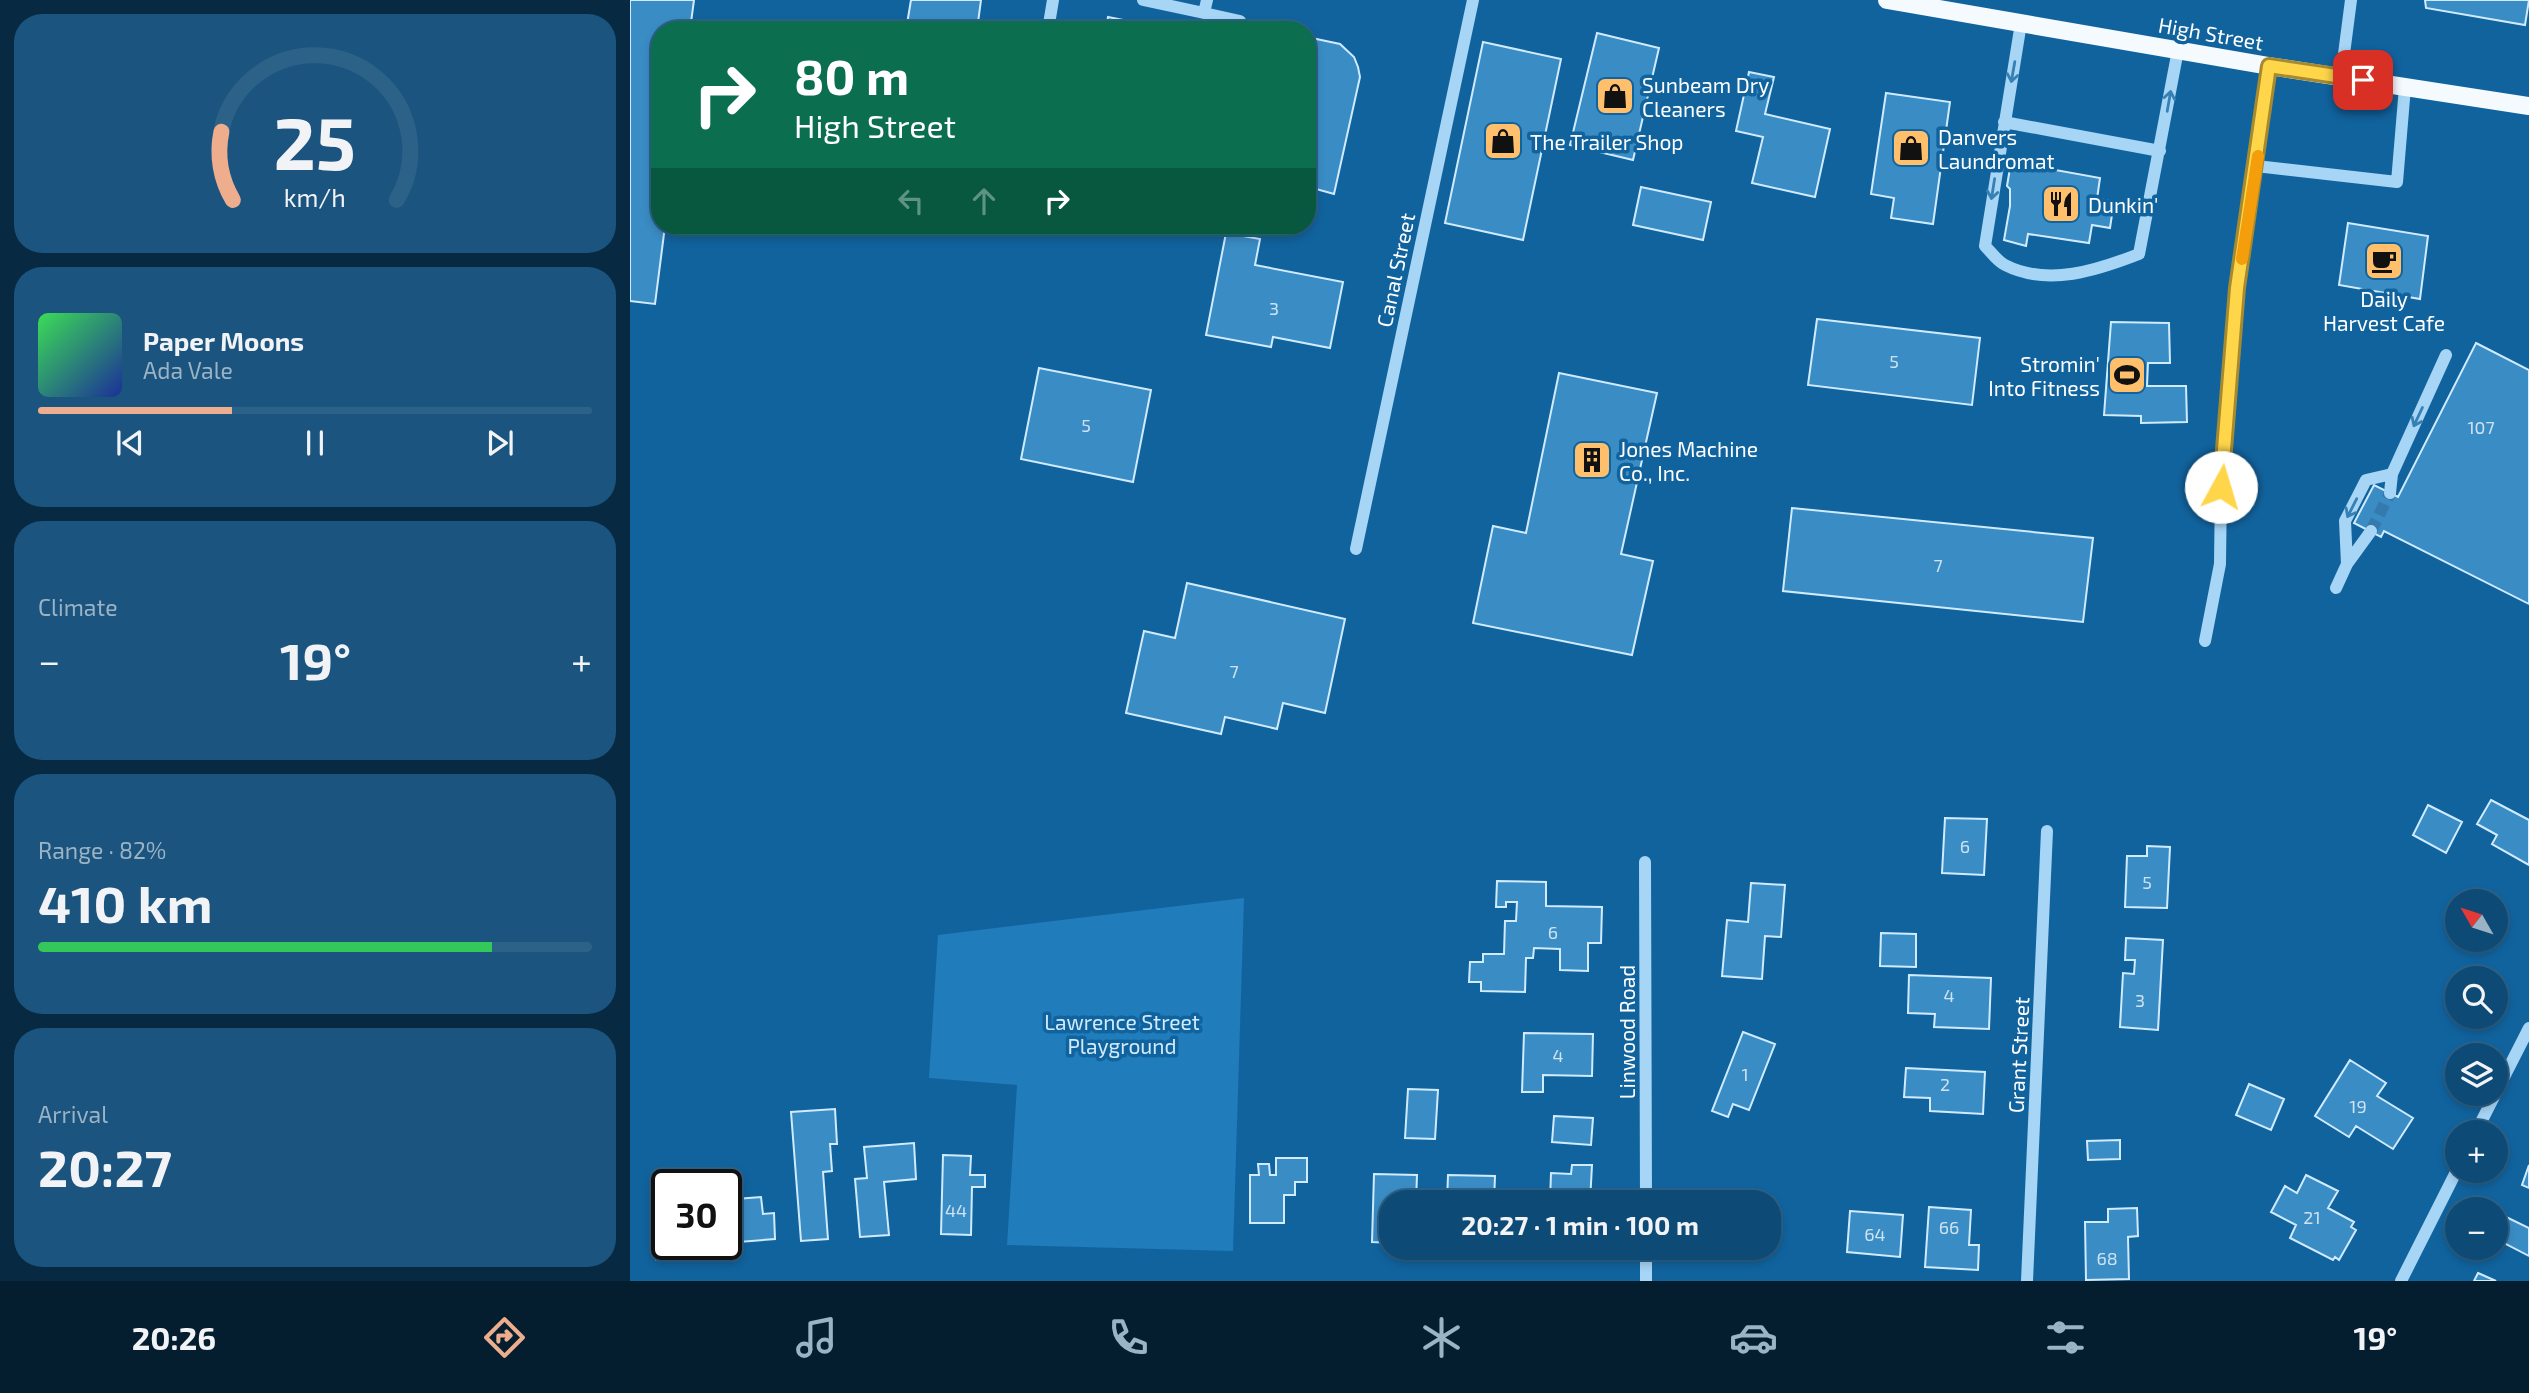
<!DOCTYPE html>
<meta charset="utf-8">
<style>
body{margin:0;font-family:"Exo 2",sans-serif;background:#1b547e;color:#f1f3f6;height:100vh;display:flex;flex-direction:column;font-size:26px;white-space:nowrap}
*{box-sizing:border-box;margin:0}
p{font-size:23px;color:#9ab3c5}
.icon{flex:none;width:38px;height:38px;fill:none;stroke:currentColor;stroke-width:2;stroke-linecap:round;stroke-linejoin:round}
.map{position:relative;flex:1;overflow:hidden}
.sheet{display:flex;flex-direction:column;gap:14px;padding:14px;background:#072941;width:630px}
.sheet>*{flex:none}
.hud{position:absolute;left:21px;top:21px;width:665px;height:214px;border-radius:28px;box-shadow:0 4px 10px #0003,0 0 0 2px #2d6288;background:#0b6e4f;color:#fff;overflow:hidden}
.needle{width:46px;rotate:309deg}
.buttons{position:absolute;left:1815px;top:889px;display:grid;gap:14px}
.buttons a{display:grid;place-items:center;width:63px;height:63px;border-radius:50%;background:#0d4a76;box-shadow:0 4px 10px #0003,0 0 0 2px #2d6288;font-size:35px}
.speed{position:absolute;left:21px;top:1169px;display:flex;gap:14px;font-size:35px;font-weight:700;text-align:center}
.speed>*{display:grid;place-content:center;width:91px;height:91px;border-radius:50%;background:#0d4a76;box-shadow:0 4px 10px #0003,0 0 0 2px #2d6288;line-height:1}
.speed .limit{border:4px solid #111;border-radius:10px;background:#fff;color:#111}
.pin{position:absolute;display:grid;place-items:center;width:60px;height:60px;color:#fff;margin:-30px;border-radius:14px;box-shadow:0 4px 10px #0006}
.me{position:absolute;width:77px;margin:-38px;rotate:6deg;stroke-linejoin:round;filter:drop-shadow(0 0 5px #0008)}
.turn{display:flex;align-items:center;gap:24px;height:147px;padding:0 28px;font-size:32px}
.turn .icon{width:91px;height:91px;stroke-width:2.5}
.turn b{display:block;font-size:49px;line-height:60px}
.lanes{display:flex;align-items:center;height:66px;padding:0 28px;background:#0003;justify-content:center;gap:35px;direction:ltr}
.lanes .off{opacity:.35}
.big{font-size:52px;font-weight:700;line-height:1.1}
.sheet .widget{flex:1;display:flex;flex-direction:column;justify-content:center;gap:10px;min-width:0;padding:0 24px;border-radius:28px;background:#1b547e}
.sheet .dial{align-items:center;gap:0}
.dial svg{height:182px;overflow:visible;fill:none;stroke:#2d6288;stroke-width:7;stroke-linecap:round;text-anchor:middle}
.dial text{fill:#f1f3f6;stroke:none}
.song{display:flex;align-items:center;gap:21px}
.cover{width:84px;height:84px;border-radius:10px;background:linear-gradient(135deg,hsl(130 70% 55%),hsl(230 70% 35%))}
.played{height:7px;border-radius:4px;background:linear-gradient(90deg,#eead8d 35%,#2d6288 35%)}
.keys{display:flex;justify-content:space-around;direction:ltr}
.heat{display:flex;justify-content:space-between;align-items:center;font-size:38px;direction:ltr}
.charge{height:10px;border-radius:5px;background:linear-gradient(90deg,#34c759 82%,#2d6288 0)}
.trip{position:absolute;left:749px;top:1190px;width:402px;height:70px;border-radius:28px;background:#0d4a76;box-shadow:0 4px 10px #0003,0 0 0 2px #2d6288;font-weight:700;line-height:70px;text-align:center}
.tab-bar{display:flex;height:112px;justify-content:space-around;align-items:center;background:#051e2f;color:#9ab3c5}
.tab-bar .icon{width:49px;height:49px}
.tab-bar .on{color:#eead8d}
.tab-bar b{font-size:32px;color:#f1f3f6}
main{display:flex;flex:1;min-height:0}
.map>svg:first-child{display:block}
</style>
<main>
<section class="sheet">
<div class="widget dial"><svg viewBox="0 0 100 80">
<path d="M14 69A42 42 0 1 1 86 69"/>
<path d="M14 69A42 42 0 0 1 9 39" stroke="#eead8d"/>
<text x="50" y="56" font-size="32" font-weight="700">25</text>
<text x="50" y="72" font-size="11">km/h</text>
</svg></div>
<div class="widget">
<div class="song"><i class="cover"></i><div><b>Paper Moons</b><p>Ada Vale</p></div></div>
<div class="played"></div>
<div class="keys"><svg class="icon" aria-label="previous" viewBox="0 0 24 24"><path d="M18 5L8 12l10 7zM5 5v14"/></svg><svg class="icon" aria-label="pause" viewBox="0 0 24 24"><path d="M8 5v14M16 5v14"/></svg><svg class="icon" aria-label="next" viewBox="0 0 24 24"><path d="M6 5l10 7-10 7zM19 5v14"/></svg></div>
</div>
<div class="widget"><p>Climate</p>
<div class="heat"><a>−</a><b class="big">19°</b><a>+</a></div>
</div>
<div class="widget"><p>Range · 82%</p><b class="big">410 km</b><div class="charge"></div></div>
<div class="widget"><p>Arrival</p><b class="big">20:27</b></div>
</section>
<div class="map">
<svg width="1899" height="1281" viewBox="0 0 1899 1281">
<rect width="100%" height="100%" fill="#11639e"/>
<path fill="#207cbb" d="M614 898 603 1251 377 1245 387 1085 299 1078 308 935Z"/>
<path fill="#3a8cc5" stroke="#d0ebfe" stroke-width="2" d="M0 0H64L60 30H30V226H35L25 304 0 301Z
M281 0H351L347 30H276Z
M1795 0H1899L1895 25 1796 8Z
M478 17 544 30H476Z
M967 33 1029 48 1003 160 940 145Z
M677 37 710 44 724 57 728 67 730 77 704 194 679 187 683 158 677 156Z
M853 42 931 59 893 240 815 223Z
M1119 72 1144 77 1135 114 1200 129 1185 197 1122 183 1133 137 1106 131Z
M1256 93 1320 102 1303 224 1261 218 1264 198 1241 194Z
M1381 162 1470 178 1467 199 1484 201 1480 228 1462 225 1459 243 1398 234 1396 246 1374 240 1380 206V189L1377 186Z
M1011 187 1081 202 1073 240 1003 225Z
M1718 223 1798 236 1790 299 1709 285Z
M596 233 630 239 625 265 713 282 700 348 643 337 641 347 576 335Z
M1187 319 1350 338 1342 405 1178 385Z
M1481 322 1539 323 1540 363H1518L1517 386H1556L1557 422 1511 423V416L1474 415Z
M1846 343 1899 370V604L1754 531 1751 537 1724 523 1744 485 1768 497Z
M409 368 521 390 503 482 391 459Z
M929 373 1027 393 991 554 1023 561 1002 655 843 623 863 526 896 533Z
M1162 508 1463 538 1453 622 1153 591Z
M557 583 715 619 695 713 653 703 647 729 595 717 591 734 496 713 514 631 545 638Z
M1861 800 1899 820V865L1862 844 1867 835 1847 824Z
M1798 805 1832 822 1816 853 1783 835Z
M1315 818 1357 819 1354 875 1312 873Z
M1517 846 1540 847 1537 908 1495 907 1497 856H1517Z
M867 881 916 882V906L972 907 971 943H958V971L930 970V949L904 948 903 958H896L895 992 851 991V982H839L840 962H853V954H874L875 921H886L887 902H876V907H866Z
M1121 883 1155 885 1151 937 1135 936 1132 979 1092 976 1097 920 1118 922Z
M1251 933 1286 934V967L1250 966Z
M1496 938 1533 940 1528 1030 1490 1027 1493 973 1504 974 1505 960H1495Z
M1279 975 1361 978 1359 1029 1304 1027 1305 1014 1278 1013Z
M1113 1032 1145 1044 1119 1110 1103 1104 1098 1117 1082 1111Z
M894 1033 963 1034 962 1076 913 1075V1092H892Z
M1720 1060 1756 1083 1747 1096 1783 1118 1763 1149 1726 1126 1719 1137 1685 1116Z
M1276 1068 1355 1072 1353 1114 1300 1111V1098L1274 1097Z
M1619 1084 1654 1099 1641 1130 1606 1115Z
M778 1089 808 1090 805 1139 775 1138Z
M205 1109 207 1144H200L202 1171 193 1172 198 1239 171 1241 161 1112Z
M924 1116 963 1118 961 1145 922 1142Z
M1490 1140V1159L1458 1160 1457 1141Z
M284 1143 286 1179 254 1182 259 1235 230 1237 225 1179 237 1178 234 1147Z
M313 1155 341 1156 340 1175H355V1187H342L341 1235 311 1234Z
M646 1158H677V1182H665V1195H654V1223H620V1175H629L628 1164H639L640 1175H646Z
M942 1165H962L960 1202H920L921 1173 941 1174Z
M1899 1165V1188L1892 1185Z
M744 1174 787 1175 786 1202H761V1243L742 1242Z
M818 1175 865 1176 864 1202H817Z
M1676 1175 1708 1191 1698 1208 1724 1222 1721 1227 1726 1230 1709 1260 1705 1257 1703 1260 1660 1238 1666 1225 1641 1212 1655 1186 1667 1193Z
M37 1191V1244H63L64 1257 26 1260 22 1192Z
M131 1197 133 1214 144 1213 145 1239 96 1243V1217L108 1216 106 1199Z
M1299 1207 1341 1210 1339 1245H1349L1348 1270 1295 1267Z
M1507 1208 1508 1236 1498 1237 1499 1279 1456 1280 1455 1222H1478V1209Z
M1220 1211 1273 1215 1270 1257 1217 1252Z
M1870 1214 1899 1228V1256L1866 1239V1224Z
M1083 1248H1137V1252Z
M1848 1273 1866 1281H1844Z"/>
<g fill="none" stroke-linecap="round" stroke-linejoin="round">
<path stroke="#357aad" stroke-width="12" stroke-dasharray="12 6" stroke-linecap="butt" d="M1741 531 1760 493"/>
<path stroke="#a7d5f5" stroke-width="12" d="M513 0 574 13
M577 0 574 13 610 21 608 30
M1391 23 1355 246C1361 252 1367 261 1375 265 1418 287 1468 270 1509 254L1548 50
M418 30 423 0
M1711 77 1721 0
M1374 122 1530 151
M1626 166 1767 182 1775 87
M1760 493 1762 474 1816 355
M726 549 843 0
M1717 564 1715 521 1736 480 1762 474
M1706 588 1717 564 1741 531
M1575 641 1590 564 1591 487 1607 288 1639 66
M1015 862 1016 1202
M1846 1132 1899 1028
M1016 1248V1281
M1397 1281 1417 831
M1771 1281 1827 1170"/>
<path stroke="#f5faff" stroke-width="18" d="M1257 0 1639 66 1899 106"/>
</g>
<defs><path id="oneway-shaft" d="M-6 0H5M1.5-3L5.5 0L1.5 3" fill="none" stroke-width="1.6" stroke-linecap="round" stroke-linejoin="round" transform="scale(1.75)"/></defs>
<g stroke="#3680b4">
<use href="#oneway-shaft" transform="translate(1383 72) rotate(100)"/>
<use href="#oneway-shaft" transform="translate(1539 101) rotate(-80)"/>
<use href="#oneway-shaft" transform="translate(1363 189) rotate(99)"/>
<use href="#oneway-shaft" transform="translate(1788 417) rotate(115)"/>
<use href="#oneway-shaft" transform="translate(1722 508) rotate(117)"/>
</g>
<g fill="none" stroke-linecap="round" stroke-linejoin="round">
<defs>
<path id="route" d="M1591 487 1607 288 1639 66 1733 80"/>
</defs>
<use href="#route" stroke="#a68a30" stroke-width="18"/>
<use href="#route" stroke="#ffd54a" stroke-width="12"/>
<path stroke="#f59e0b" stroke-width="12" d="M1612 259 1628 156"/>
</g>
<defs>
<symbol id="shop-square" viewBox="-11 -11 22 22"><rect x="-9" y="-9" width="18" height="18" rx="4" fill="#ffbf6b" stroke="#11639e"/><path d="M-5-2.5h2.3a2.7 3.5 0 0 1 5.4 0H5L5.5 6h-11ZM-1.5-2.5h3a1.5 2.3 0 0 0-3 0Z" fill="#111"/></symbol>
<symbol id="restaurant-square" viewBox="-11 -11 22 22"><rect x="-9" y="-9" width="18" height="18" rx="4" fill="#ffbf6b" stroke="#11639e"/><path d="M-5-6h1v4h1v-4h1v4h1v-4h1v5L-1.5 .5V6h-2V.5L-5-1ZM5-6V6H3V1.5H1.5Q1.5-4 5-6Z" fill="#111"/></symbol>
<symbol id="cafe-square" viewBox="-11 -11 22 22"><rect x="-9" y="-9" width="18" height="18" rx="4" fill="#ffbf6b" stroke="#11639e"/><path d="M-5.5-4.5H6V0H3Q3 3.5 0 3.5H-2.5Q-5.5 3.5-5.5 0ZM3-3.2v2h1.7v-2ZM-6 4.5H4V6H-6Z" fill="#111"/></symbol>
<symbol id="stadium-square" viewBox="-11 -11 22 22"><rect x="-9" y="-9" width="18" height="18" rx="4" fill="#ffbf6b" stroke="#11639e"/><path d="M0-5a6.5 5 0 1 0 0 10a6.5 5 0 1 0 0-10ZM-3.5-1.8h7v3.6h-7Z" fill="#111"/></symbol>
<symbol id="building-square" viewBox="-11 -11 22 22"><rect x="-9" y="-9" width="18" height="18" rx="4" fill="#ffbf6b" stroke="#11639e"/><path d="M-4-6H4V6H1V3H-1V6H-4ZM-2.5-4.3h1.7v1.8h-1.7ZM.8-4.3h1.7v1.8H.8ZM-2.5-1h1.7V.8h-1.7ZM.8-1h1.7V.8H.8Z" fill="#111"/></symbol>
</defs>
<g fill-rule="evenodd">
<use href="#shop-square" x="963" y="74" width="44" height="44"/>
<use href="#shop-square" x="851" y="119" width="44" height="44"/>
<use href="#shop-square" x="1259" y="126" width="44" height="44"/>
<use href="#restaurant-square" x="1409" y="182" width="44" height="44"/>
<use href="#cafe-square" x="1732" y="239" width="44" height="44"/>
<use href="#stadium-square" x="1475" y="353" width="44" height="44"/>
<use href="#building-square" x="940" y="438" width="44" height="44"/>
</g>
<g text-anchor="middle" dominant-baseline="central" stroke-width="7" stroke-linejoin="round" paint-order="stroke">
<g font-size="18" fill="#cee2f0">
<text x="644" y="308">3</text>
<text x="1264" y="361">5</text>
<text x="456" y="425">5</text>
<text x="1851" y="427">107</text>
<text x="1308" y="565">7</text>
<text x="604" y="671">7</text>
<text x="1335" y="846">6</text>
<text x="1517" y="882">5</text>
<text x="923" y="932">6</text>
<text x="1319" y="995">4</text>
<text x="1510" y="1000">3</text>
<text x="928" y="1055">4</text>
<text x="1115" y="1074">1</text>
<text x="1315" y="1084">2</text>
<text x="1728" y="1106">19</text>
<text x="326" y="1210">44</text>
<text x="1682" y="1217">21</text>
<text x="1319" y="1227">66</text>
<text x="1245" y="1234">64</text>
<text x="1477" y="1258">68</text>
</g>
<g font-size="21" fill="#fff" stroke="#11639e">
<text transform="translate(1581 33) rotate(10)">High Street</text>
<text transform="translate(765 270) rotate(-78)">Canal Street</text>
<text transform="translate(996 1032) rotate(-90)">Linwood Road</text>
<text transform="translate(1388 1055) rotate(-87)">Grant Street</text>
</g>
<g font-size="21" fill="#fff" stroke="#11639e" text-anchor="start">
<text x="1012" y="84">Sunbeam Dry<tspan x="1012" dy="24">Cleaners</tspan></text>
<text x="1308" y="136">Danvers<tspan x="1308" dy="24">Laundromat</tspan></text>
<text x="900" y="141">The Trailer Shop</text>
<text x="1458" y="204">Dunkin'</text>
<text x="1754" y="298" text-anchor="middle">Daily<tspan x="1754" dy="24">Harvest Cafe</tspan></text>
<text x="1470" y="363" text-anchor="end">Stromin'<tspan x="1470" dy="24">Into Fitness</tspan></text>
<text x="989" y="448">Jones Machine<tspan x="989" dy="24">Co., Inc.</tspan></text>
</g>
<g font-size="21" fill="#d0ebfe" stroke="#11639e">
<text x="492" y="1021">Lawrence Street<tspan x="492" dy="24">Playground</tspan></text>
</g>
</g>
</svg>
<div class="buttons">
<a><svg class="needle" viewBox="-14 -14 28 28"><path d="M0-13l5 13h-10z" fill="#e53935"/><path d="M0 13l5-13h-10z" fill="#9ab3c5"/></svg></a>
<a><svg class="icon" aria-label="search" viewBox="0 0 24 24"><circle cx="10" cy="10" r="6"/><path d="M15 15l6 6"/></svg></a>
<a><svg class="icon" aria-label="layers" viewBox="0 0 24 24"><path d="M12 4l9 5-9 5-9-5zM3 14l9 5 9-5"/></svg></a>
<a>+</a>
<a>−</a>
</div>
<div class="speed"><div class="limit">30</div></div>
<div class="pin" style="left:1733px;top:80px;background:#d93025"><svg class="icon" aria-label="arrive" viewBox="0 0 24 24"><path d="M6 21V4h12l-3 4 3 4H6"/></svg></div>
<svg class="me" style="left:1591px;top:487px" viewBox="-20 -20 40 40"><circle r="19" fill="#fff"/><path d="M0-13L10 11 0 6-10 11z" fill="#ffd54a"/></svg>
<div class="trip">20:27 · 1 min · 100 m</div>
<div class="hud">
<div class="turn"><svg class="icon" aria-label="right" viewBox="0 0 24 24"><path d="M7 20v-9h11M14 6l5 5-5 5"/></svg><div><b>80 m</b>High Street</div></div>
<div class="lanes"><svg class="icon off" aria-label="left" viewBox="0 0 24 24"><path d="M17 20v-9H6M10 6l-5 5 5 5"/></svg><svg class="icon off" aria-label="ahead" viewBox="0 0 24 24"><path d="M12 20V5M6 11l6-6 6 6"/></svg><svg class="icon" aria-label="right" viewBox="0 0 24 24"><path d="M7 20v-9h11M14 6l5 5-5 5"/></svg></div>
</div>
</div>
</main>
<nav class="tab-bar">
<b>20:26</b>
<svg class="icon on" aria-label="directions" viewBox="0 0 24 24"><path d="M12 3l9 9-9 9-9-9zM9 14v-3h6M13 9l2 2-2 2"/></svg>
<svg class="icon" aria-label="music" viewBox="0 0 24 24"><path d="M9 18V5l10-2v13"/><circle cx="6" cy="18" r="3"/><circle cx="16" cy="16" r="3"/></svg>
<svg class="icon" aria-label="phone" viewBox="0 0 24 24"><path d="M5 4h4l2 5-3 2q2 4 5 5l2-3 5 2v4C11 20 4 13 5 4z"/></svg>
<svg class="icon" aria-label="climate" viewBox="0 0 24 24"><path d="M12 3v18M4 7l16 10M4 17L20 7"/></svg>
<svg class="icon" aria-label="car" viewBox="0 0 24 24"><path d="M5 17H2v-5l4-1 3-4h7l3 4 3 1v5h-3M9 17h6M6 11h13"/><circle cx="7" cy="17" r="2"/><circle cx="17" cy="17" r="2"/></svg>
<svg class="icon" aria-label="filters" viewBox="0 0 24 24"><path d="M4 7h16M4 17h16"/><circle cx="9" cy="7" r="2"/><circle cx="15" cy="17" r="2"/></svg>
<b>19°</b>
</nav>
